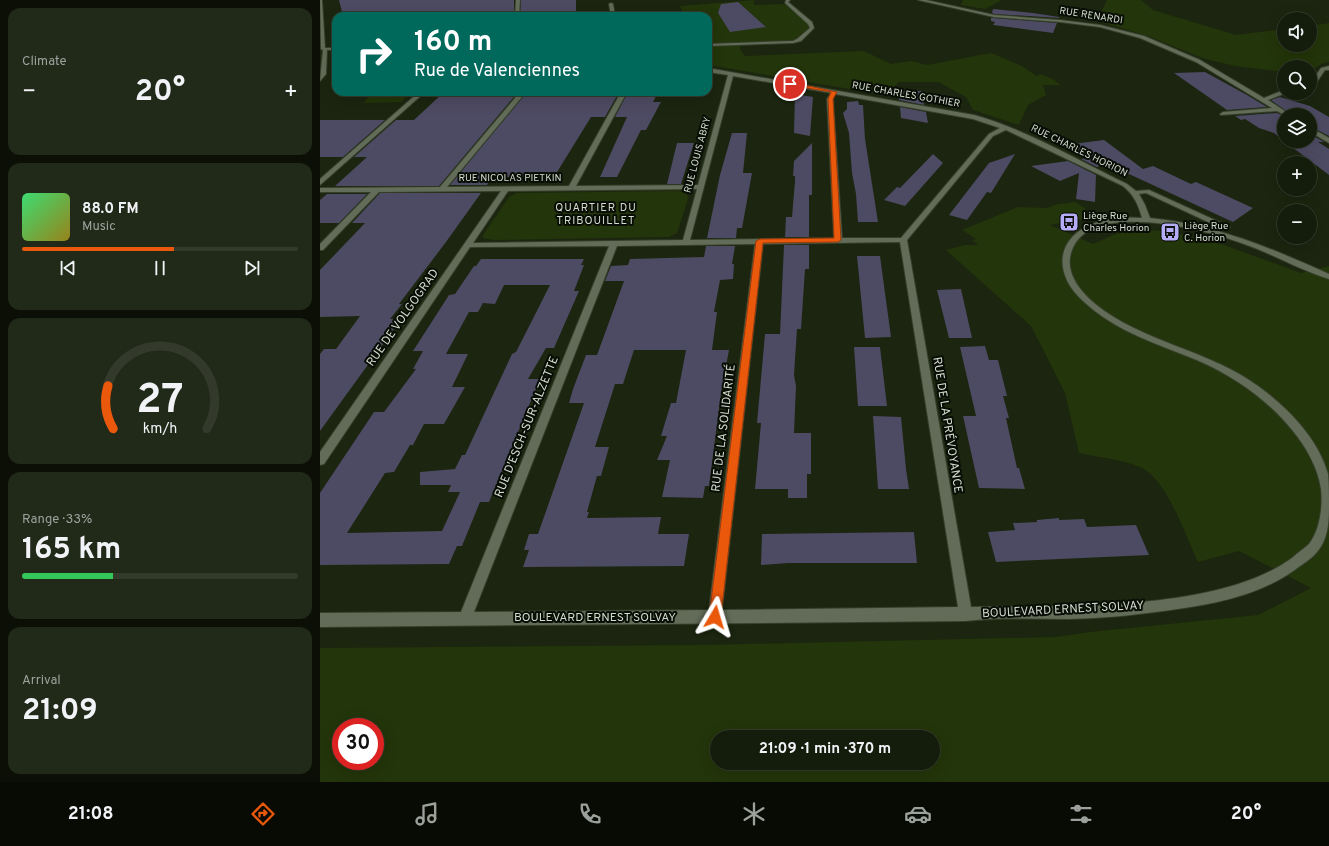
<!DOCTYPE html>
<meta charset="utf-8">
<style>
body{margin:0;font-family:Overpass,sans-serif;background:#212919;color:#f1f3f6;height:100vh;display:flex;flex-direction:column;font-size:15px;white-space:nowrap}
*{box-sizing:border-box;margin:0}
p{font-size:13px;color:#9da19d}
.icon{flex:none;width:22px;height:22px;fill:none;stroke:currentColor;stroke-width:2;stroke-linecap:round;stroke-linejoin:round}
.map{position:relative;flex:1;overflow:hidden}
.panel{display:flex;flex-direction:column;gap:8px;padding:8px;background:#0b0f06;width:320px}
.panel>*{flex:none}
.hud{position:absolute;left:12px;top:12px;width:380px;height:84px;border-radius:12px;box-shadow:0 4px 16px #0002,0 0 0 1px #333a2c;background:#00695c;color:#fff;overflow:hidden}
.fabs{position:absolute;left:957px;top:12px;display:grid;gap:8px}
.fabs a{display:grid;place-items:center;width:40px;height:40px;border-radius:50%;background:#141c0b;box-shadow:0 4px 16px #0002,0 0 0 1px #333a2c;font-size:20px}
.speed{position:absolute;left:12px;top:718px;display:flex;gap:8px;font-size:20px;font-weight:700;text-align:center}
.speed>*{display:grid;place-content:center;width:52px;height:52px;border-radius:50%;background:#141c0b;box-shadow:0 4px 16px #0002,0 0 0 1px #333a2c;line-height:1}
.speed .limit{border:6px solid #d22;background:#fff;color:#111}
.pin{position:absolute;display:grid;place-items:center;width:34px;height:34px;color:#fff;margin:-17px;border:2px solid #fff;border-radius:50%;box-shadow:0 1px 4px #0007}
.me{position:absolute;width:44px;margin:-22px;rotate:7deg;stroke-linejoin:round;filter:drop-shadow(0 0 3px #0008)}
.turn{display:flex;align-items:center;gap:14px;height:84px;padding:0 16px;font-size:18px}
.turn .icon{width:52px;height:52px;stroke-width:2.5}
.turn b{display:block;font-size:28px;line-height:34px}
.big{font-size:30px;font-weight:700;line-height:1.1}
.panel .tile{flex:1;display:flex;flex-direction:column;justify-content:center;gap:6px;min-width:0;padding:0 14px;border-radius:12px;background:#212919}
.panel .dial{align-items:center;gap:0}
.dial svg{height:104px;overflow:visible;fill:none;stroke:#333a2c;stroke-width:7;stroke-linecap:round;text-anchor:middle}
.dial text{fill:#f1f3f6;stroke:none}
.song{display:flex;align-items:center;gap:12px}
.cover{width:48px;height:48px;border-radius:6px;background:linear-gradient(135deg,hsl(140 70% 55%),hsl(50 70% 35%))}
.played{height:4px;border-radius:2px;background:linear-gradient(90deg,#ea580c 55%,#333a2c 55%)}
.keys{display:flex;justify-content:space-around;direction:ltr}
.heat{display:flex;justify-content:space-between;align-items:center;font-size:22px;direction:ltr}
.charge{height:6px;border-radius:3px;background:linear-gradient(90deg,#34c759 33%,#333a2c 0)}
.trip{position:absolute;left:390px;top:730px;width:230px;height:40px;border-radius:20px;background:#141c0b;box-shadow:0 4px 16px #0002,0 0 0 1px #333a2c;font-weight:700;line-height:40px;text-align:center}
.menu{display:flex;height:64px;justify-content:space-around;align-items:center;background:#080b04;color:#9da19d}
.menu .icon{width:28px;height:28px}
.menu .selected{color:#ea580c}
.menu b{font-size:18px;color:#f1f3f6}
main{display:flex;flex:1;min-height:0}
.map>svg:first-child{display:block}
</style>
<main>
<section class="panel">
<div class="tile"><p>Climate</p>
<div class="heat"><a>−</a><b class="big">20°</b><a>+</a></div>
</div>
<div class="tile">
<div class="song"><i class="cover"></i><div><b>88.0 FM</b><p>Music</p></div></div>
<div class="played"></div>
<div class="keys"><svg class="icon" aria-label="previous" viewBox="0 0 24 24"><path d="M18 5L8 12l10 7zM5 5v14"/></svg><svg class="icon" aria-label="pause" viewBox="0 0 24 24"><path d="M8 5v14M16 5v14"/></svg><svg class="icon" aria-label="next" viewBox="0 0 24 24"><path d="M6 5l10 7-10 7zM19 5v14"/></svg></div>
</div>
<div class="tile dial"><svg viewBox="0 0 100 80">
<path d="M14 69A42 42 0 1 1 86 69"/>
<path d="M14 69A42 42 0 0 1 10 36" stroke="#ea580c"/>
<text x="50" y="56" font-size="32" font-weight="700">27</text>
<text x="50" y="72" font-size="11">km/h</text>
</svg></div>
<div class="tile"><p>Range · 33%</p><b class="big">165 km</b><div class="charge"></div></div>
<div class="tile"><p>Arrival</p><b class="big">21:09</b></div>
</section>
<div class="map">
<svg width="1009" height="782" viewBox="0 0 1009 782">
<rect width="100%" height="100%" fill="#1b250f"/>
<path fill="#23350a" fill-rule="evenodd" d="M434 0V5L464 4 487 22 490 28 471 42 388 44V16H364L360 6Z
M643 0H715H682L665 9 641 5Z
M787 0H821L833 10 916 35 964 29V45H990V26L1009 23V62L1003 63 992 70H990V67H964V71H957L915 66 885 59 828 36 784 23 780 14Z
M420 45V49L425 56 544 51 571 64 591 61 607 65 671 53 702 66 717 76 721 74 734 80 741 85H723L726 95 708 105 699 125 653 110 646 97 618 82H579L565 95 388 65V46Z
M52 92H91L81 102 44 103Z
M359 191 367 194 368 199 357 233 349 237 174 240 163 238V235L189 197 196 193Z
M755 202 765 208 768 218 730 225 773 244 793 235 809 230 848 231 901 244 981 273 1009 266V782H0V648L383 645 736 637 770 632 938 615 991 588 919 551 878 562C866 537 847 480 822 468 805 460 778 457 759 453L745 393 711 326 626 250 645 245H658L652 240 656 239 642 230 698 207 727 208 738 204ZM21 727H55V761H21ZM397 737H613V763H397Z"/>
<path fill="#4d4a63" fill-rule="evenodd" d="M19 0H194V16H23Z
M201 0H256V12L200 16Z
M418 2 446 27 410 32 398 13 401 4Z
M673 9 713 13 739 17V18L674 14 672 13Z
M671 18H674L737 23 733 33 673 25 675 22 671 21Z
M885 72 927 95 947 107 907 110 854 73Z
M578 91H602L604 105 579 100Z
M124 92H198L119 186H15L47 157H34L76 120H94Z
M207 92H299L285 117H271L234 177H172L167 185H130Z
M308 92H333V94H337L333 102H341L326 130H321L297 177H280L307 117H295Z
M475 94 493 97 490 136 474 133Z
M960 97 990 106 1009 117V136L990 126V115H972L951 100Z
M538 101 539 105H543L545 139 558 222H538L536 194 532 173 529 133 523 113 527 109V102Z
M580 107 606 112 608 123 581 118Z
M957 113 964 116V141L954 133 939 128 925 119 921 120 915 116Z
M0 120H65L23 157H0Z
M412 133H427L423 173H432L422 228H417L416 238H387L400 175Z
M990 134 1004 142H998L1009 149V175L964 141H990Z
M784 140 823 169 833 166 871 184 876 182 933 208 913 222 785 163 777 167 761 159 773 158 745 145Z
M357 143H374L361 184H347Z
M492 143V195H489V237H465L466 217H472L475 181V176H473L474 161Z
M613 154 623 163 585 206 564 200 577 187 580 188Z
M695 154 671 193 667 192 647 220 629 215 669 163Z
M748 161 776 175 775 202 756 199 759 173 740 181 711 166Z
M60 193H161L126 242 79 304H82L70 319H81L0 431V354L4 349H16L40 316 0 317V270L45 223H32Z
M7 194H47L19 223H0V200Z
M464 245H489V269H485L481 329H477L474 375 476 386 474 433H491V474H487V498H468V489H435L441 423H437L445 334H460Z
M386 246H415L412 264H414L413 279 400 280 394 312H397L392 350H409L401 393 389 486H385L383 498 342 497 350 460H337L347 436H341L351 403H356L366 350H314L303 384H295L275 447H289L281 476H277L267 512H269L267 518 341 517 338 534H369L364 566 203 567 209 550H204L209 534H218L264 403H249L253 389 266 355H277L304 281H285L291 266 308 265 310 259 384 257Z
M537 256H560L571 337 545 338Z
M161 259H264L261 265H264L254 291H259L234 348H226L208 379H220L169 502H160L142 546H137L129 564 0 565V493L54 412H64L96 369H93L103 351H93L129 295 135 294 154 266H156ZM184 285H230L196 352 192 354 145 455H142L135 469 100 472V485H131L128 492H140L122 531 27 533 65 473 74 472 90 445H93L104 424H124L145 387H132L148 354H126L149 312H158L163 303 175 304Z
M641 289 652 338H629L617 290Z
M665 346 669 360H678L687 396H683L689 418H686L697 468H699L705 489 659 488 643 416H656L640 347Z
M534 347H560L567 406H538Z
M553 416 581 417 586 469 589 489H558Z
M739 518V520L764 519 767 527 816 525 829 555 676 562 668 532 695 530 693 523 717 522V520Z
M594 532 597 563H468L441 565 442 534Z"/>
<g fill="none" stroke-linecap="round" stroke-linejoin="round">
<defs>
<path id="minor" d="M0 0H2L5 48H16V50H7L6 74 0 81 3 50 1 49Z
M196 0H200L199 16H195Z
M466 0H470L468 2 492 22 494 28 481 41 473 43 388 46V44L473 41 477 39 490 28 488 24 465 3Z
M598 0H606L674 15 740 20 780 25 824 36 880 60 944 98 964 90V93H966L948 100 971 115H964L957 111 901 115 900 114 903 112 952 108 876 62 820 38 780 27 740 22 674 17Z
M291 3 293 4 295 16H291L289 4Z
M1009 66V70H1005L992 89 990 90V84L1001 68Z
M388 68 654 115C708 130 757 160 807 184L816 191 829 190 910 227 906 229H903L826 193 819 194 825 205 830 218C894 224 951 248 1009 274V279C980 270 953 254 924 244 886 230 771 199 752 250 742 276 767 299 786 312 833 344 891 352 938 386 967 407 998 438 1008 474 1009 484 1009 496 1009 506 1009 523 1008 539 997 552 992 558 986 562 980 566 947 592 904 602 864 608 826 614 788 618 749 619 715 619 680 617 646 621L0 627V613L141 612 289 246 150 247 4 464 0 465V452L181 191 59 192 3 250H0V244L51 192H0V188L120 187 200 92H206L127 187 249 186 301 92H307L256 186 378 185 408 75 388 72ZM413 76 511 93 507 99 514 238 370 240ZM515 94 653 119 680 128 669 134 581 238H522L513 99ZM686 130 803 186C814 195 818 204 822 218 807 217 790 217 775 223 735 237 733 274 763 301 796 332 838 344 879 361 915 377 948 400 973 431 986 447 998 468 1001 489 1003 506 1000 530 989 544 984 549 977 553 972 558 899 612 741 606 651 607L587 240 673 136ZM377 189 363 240 153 243 188 191ZM580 242 638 607 402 610 443 244ZM435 244 389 610 154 612 297 246Z
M99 92H105L0 185V179Z
M990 127 1009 138V143L990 132Z"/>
</defs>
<use href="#minor" stroke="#353f2a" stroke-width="2"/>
<use href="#minor" fill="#626c58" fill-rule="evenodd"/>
</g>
<path fill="#ea580c" stroke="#983908" d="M470 82 517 92 513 99 521 240 518 242 443 243 401 617 400 622 395 623 391 622 389 617 436 241 440 239 514 238 508 99 511 92 468 85Z"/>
<defs>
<symbol id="bus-square" viewBox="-11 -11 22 22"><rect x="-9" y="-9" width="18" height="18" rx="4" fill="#b5acf8" stroke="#080d05"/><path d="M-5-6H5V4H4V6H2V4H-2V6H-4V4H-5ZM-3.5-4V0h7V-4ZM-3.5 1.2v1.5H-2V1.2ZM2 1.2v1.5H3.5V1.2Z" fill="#111"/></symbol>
</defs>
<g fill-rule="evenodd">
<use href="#bus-square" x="738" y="211" width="22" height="22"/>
<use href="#bus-square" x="839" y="221" width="22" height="22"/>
</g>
<g text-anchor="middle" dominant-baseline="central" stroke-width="4" stroke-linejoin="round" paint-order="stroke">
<g font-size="10" fill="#d5dcce" stroke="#080d05">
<text transform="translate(771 16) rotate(9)">RUE RENARDI</text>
<text transform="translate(586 95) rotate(10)">RUE CHARLES GOTHIER</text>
<text transform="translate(759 151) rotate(26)">RUE CHARLES HORION</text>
<text transform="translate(378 155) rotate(-75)">RUE LOUIS ABRY</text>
<text x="190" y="178">RUE NICOLAS PIETKIN</text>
</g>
<g font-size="10" fill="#d5dcce" stroke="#080d05" text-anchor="start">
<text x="763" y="216">Liège Rue<tspan x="763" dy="12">Charles Horion</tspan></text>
<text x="864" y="226">Liège Rue<tspan x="864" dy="12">C. Horion</tspan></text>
</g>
<g font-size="11" letter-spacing="1" fill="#d5dcce" stroke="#080d05">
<text x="276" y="208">QUARTIER DU<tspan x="276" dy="13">TRIBOUILLET</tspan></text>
</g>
<g font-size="12" fill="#d5dcce" stroke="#080d05">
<text transform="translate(83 318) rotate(-55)">RUE DE VOLGOGRAD</text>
<text transform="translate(627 425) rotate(81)">RUE DE LA PRÉVOYANCE</text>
<text transform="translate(207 427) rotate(-68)">RUE D'ESCH-SUR-ALZETTE</text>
<text transform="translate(404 428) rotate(-83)">RUE DE LA SOLIDARITÉ</text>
<text transform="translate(743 610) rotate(-3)">BOULEVARD ERNEST SOLVAY</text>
<text x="275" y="618">BOULEVARD ERNEST SOLVAY</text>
</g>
</g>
</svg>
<div class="fabs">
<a><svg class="icon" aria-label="sound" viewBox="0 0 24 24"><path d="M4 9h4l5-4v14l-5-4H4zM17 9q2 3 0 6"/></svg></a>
<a><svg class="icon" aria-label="search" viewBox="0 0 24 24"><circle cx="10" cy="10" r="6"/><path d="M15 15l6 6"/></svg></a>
<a><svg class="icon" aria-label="layers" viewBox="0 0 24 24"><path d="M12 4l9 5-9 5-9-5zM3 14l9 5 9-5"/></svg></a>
<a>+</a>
<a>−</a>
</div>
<div class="speed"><div class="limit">30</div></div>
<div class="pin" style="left:470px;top:84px;background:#d93025"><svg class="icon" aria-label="arrive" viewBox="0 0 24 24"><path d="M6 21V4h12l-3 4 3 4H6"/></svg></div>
<svg class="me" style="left:395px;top:617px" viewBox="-20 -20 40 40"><path d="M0-17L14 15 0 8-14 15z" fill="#ea580c" stroke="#fff" stroke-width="4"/></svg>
<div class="trip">21:09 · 1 min · 370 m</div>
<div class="hud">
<div class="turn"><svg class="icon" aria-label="right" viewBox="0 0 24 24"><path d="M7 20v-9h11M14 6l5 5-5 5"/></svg><div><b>160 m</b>Rue de Valenciennes</div></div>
</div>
</div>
</main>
<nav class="menu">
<b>21:08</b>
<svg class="icon selected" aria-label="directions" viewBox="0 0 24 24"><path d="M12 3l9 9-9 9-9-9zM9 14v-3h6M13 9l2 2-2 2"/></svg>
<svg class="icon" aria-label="music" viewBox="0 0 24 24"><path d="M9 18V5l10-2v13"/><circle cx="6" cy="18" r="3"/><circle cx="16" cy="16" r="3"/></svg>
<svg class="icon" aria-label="phone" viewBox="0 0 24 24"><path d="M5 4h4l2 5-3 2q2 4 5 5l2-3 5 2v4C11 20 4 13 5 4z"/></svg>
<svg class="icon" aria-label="climate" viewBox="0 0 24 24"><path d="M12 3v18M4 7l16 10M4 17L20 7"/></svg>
<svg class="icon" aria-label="car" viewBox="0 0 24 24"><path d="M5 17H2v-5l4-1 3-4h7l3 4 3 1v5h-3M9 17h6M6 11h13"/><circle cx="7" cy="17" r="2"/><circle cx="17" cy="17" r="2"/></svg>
<svg class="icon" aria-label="filters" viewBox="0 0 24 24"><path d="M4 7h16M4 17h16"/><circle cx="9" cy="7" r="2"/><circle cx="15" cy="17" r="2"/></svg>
<b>20°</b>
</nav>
